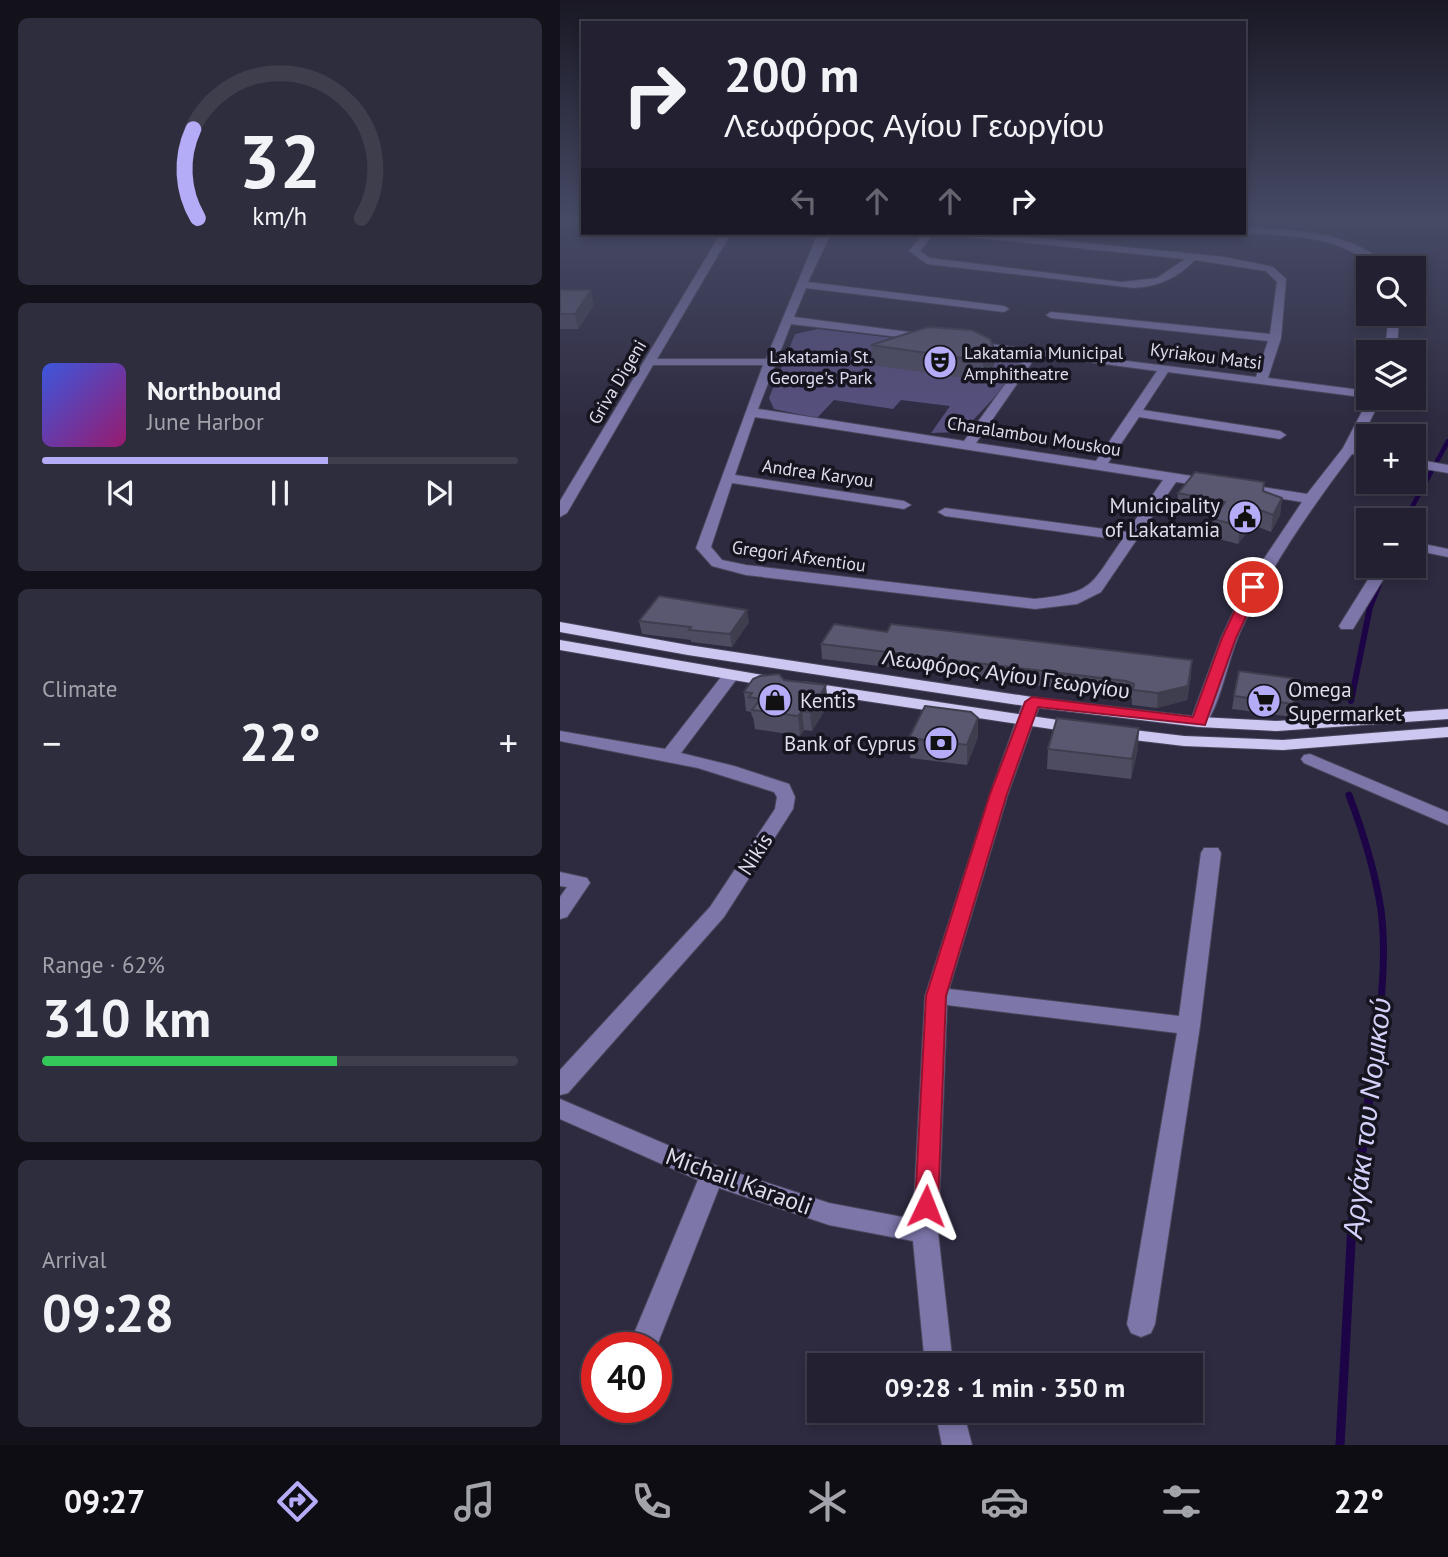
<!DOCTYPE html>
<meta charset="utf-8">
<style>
body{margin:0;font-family:"PT Sans",sans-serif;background:#2e2d3d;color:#f1f3f6;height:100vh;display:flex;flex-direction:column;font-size:26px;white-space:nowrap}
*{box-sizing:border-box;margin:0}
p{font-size:23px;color:#a2a3ab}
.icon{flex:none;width:38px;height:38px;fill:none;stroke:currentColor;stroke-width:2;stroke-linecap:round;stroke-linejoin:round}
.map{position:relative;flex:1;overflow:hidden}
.details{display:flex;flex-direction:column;gap:18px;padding:18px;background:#13121b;width:560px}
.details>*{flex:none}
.banner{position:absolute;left:21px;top:21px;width:665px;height:214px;border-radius:0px;box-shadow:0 4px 10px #0003,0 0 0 2px #3f3e4d;background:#222031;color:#f1f3f6;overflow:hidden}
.tools{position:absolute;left:796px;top:256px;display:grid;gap:14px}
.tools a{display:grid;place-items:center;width:70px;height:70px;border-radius:0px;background:#222031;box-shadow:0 4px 10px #0003,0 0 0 2px #3f3e4d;font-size:35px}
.speed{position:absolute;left:21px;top:1332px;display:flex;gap:14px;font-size:35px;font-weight:700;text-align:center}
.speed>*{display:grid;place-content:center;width:91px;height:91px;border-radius:50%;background:#222031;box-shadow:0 4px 10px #0003,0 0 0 2px #3f3e4d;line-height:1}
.speed .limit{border:10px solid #d22;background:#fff;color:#111}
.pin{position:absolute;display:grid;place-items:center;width:60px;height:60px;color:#fff;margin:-30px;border:4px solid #fff;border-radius:50%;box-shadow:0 2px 7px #0007}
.me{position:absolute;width:77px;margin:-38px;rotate:2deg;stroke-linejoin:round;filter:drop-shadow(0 0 5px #0008)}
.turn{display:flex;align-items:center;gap:24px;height:147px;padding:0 28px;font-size:32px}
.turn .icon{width:91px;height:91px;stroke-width:2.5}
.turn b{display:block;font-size:49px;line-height:60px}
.lanes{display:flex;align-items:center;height:66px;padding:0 28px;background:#0003;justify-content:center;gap:35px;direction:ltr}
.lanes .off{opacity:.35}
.big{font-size:52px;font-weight:700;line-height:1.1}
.details .tile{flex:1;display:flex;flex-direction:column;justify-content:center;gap:10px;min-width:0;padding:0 24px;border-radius:10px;background:#2e2d3d}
.details .dial{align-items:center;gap:0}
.dial svg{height:182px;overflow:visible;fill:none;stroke:#3f3e4d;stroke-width:7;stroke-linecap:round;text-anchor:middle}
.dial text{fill:#f1f3f6;stroke:none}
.song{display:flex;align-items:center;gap:21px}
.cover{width:84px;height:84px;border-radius:10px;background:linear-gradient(135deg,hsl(230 70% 55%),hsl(320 70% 35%))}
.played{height:7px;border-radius:4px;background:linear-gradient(90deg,#b5acf8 60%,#3f3e4d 60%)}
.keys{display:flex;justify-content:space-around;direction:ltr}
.heat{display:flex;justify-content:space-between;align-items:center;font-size:38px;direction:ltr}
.charge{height:10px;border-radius:5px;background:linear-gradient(90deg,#34c759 62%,#3f3e4d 0)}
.trip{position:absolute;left:247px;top:1353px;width:396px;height:70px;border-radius:0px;background:#222031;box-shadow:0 4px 10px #0003,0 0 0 2px #3f3e4d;font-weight:700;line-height:70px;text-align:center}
.tabs{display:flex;height:112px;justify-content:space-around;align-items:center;background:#0e0d14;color:#a2a3ab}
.tabs .icon{width:49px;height:49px}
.tabs .on{color:#b5acf8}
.tabs b{font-size:32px;color:#f1f3f6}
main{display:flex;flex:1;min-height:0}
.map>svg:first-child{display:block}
</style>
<main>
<section class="details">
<div class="tile dial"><svg viewBox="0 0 100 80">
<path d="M14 69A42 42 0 1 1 86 69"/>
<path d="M14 69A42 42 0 0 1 12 30" stroke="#b5acf8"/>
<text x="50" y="56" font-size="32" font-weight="700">32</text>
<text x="50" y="72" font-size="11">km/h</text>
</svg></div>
<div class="tile">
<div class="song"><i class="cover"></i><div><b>Northbound</b><p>June Harbor</p></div></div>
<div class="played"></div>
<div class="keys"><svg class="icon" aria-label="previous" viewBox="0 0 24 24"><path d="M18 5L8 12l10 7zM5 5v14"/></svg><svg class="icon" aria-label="pause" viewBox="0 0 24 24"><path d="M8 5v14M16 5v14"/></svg><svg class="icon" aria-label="next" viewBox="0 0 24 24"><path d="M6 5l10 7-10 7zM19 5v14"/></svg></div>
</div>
<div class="tile"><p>Climate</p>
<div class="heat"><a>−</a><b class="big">22°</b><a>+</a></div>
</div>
<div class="tile"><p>Range · 62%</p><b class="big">310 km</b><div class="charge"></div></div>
<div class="tile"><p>Arrival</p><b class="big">09:28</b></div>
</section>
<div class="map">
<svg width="888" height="1445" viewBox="0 0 888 1445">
<rect width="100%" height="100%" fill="#2e2b41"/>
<path fill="#57507e" d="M258 329 467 354 446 385 402 432 371 433 390 406 341 400 333 409 274 400 257 418 214 409 209 398 235 334Z"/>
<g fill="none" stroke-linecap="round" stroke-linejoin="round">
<path stroke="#1c0447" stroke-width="4.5" d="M845 520 888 441"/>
<path stroke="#1c0447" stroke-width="6" d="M791 701 810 607 819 584"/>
<path stroke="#1c0447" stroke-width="7" d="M789 795C803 832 815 871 821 910 828 965 819 1023 811 1078"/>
<path stroke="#1c0447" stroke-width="9" d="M780 1445 792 1225 812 1076"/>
<defs>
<path id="minor" d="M684 227C733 231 793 230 830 268 811 268 795 250 776 245 747 235 714 235 684 233Z
M161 233H171L97 359H206L256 238 261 233H271L248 282 444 306 449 309 444 312 246 288 234 317 364 334 370 337 364 340 231 324 198 409 404 441 467 354 409 346 403 343 405 341 696 377 708 341 491 318 486 315 491 312 710 334 717 282 706 271 635 260C617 278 600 286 574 288L367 264 349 251 364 233H374L360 251 370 258 562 282 597 278 625 259 399 236 394 233H425L665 257 713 267 726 279 721 338 708 378 808 391V397H822L797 447 808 449V457L792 454C750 510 710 567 681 630 667 660 663 698 645 726L639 727 630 722 661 638 685 587 742 502 682 492 675 488 682 484 747 494 783 448 809 398 608 372 583 410 720 431 726 435 720 439 579 417 548 463 651 479 658 483 651 487 616 482 541 592 517 604 475 609 186 575 152 566 136 548 203 365H93L7 513 0 517V501ZM477 355 597 371 536 461 416 443ZM195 417 603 480 567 532 385 508 378 512 385 516 562 540C529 587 535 592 475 599L186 565 162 560 151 547 172 483 344 509 351 505 344 501 175 475Z
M829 313H839L837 352H825Z
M854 459 888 465V473L854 467Z
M854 542 888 549V557L854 550Z
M817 565H832L793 629H781L779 626Z
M171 671 179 676 121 753 174 766 229 784 235 797 233 809 164 917 8 1093 0 1095V1070L150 907 215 809 217 797 214 792 138 768 0 741V731L105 749 165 672Z
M472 697 481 702 448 794 389 989 619 1016 641 853 644 848H658L661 853 640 1026 595 1324 591 1333 581 1337 571 1333 567 1324 617 1033 387 1005 378 1232 393 1365H365L353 1241 269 1225 159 1188 96 1348H68L138 1180 0 1119V1099L159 1167 269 1203 353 1219 365 996 430 794 463 702Z
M750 754 888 812V825L744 763 741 759 744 755Z
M0 872 27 878 30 883 7 917 0 919V897L7 887 0 886Z
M375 1410H403L412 1445H382Z"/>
<path id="major" d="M0 622 128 645 472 697 639 717 717 721 888 709V719L717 731 639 727 472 707 128 655 0 632Z
M0 640 214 677 222 682 214 687 0 650Z
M245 682 518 723 527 728 518 733 239 691 237 687 239 683Z
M888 727V737L723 750 624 746 557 738 548 733 557 728 624 736 723 740Z"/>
</defs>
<use href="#minor" stroke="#4a475c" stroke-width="2"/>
<use href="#major" stroke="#4a475c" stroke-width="2"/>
<use href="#minor" fill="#7c76a9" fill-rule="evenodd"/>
<use href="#major" fill="#ccc8f2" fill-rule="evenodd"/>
</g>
<path fill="#4d4c60" d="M0 290 34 305 18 329H0Z
M368 327 434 365 424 381 312 365 311 345Z
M703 491 722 498 720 515 711 532 693 525 678 544 651 537 654 518 617 510 618 493Z
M79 621 189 622 172 647 131 642V640L82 634Z
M261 644 631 675 627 700 597 708 572 705V698L565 696 262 659Z
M738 679 732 717 672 709 674 696Z
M224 680 268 705 252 731 244 730 240 736 195 729 193 717H192L191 712 186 711 184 692Z
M418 718V737L407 765 350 758 349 738Z
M578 748 571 779 487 769 488 749Z"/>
<path fill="#3f3e4e" d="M31 290 34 305 18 329 15 314Z
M433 346 434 365 424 381 423 361Z
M722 498 720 515 711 532 713 515Z
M695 508 693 525 678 544 680 526Z
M187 610 189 622 172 647 170 634Z
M632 660 627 700 597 708 598 693Z
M266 685 268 705 252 731 250 712Z
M242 711 244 730 240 736 238 716Z
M418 718V737L407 765V745Z
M579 728 578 748 571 779 572 759Z"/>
<path fill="#5a5870" stroke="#3f3e4e" stroke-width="2" d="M0 290H31L15 314H0Z
M368 327 412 330 430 339 433 346 423 361 311 345Z
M635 472 704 482 703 491 722 498 713 515 695 508 680 526 653 519 665 502 618 493Z
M99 596 187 610 170 634 129 630 131 627 79 621Z
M274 624 327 632 331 624 632 660 628 686 598 693 573 690 574 684 566 681 261 644Z
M679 671 738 679 733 704 674 696Z
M219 674 224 680 266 685 250 712 242 711 238 716 192 710 200 699 189 697 192 693 184 692 193 679 200 676Z
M365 706 411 712 418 718 407 745 349 738Z
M497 718 579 728 572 759 488 749Z"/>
<linearGradient id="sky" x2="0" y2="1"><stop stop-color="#191824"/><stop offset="0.52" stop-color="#464a65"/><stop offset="1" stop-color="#464a65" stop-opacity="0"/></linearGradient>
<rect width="888" height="422" fill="url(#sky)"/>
<path fill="#e11d48" stroke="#92132f" stroke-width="2" d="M693 583 700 587 676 638 645 725 478 707 447 794 386 996 378 1206 375 1213 366 1216 358 1213 355 1206 366 996 430 794 465 702 472 697 633 717 662 638 686 587Z"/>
<defs>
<symbol id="theatre-disc" viewBox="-11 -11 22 22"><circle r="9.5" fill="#b5acf8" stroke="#16151f"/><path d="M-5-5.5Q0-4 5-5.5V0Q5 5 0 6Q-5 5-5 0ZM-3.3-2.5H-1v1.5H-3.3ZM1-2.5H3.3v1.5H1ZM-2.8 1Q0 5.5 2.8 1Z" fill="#111"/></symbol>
<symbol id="civic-disc" viewBox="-11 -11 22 22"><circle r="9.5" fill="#b5acf8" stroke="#16151f"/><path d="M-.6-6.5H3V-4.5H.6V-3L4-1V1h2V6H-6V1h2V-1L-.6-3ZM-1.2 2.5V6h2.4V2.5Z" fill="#111"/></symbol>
<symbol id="shop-disc" viewBox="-11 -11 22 22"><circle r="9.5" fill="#b5acf8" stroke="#16151f"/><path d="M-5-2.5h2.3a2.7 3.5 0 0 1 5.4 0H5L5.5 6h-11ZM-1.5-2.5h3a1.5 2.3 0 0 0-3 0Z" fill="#111"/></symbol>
<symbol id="supermarket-disc" viewBox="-11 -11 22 22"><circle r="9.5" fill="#b5acf8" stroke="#16151f"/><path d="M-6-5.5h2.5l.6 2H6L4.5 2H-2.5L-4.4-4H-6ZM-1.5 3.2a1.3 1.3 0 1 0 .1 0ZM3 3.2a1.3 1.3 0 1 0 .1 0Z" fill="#111"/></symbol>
<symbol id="bank-disc" viewBox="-11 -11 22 22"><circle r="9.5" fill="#b5acf8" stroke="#16151f"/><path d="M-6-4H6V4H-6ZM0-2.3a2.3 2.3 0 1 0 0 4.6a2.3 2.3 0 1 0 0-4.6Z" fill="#111"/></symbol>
</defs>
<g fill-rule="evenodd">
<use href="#theatre-disc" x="361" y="343" width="38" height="38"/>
<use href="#civic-disc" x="666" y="498" width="38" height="38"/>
<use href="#shop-disc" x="196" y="681" width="38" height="38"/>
<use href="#supermarket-disc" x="685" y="682" width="38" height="38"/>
<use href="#bank-disc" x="362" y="724" width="38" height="38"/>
</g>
<g text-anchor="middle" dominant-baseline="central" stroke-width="7" stroke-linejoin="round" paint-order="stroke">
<g font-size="18" fill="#deddeb" stroke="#16151f" text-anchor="start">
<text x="404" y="352">Lakatamia Municipal<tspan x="404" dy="21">Amphitheatre</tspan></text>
</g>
<g font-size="18" fill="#dedcf1" stroke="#16151f">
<text x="261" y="356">Lakatamia St.<tspan x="261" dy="21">George's Park</tspan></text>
</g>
<g font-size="18" fill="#deddeb" stroke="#16151f">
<text transform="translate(646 356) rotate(7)">Kyriakou Matsi</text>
<text transform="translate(57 382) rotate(-59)">Griva Digeni</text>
<text transform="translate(474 436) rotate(9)">Charalambou Mouskou</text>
<text transform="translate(258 473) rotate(8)">Andrea Karyou</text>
<text transform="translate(239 556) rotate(8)">Gregori Afxentiou</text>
</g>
<g font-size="21" fill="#deddeb" stroke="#16151f" text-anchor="end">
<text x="660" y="505">Municipality<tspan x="660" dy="24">of Lakatamia</tspan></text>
<text x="728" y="689" text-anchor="start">Omega<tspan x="728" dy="24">Supermarket</tspan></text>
<text x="240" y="700" text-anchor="start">Kentis</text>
<text x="356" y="743">Bank of Cyprus</text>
</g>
<g font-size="21" fill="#deddeb" stroke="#16151f">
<text transform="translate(446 674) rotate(8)">Λεωφόρος Αγίου Γεωργίου</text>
<text transform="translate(195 854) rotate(-57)">Nikis</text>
</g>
<g font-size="24" fill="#deddeb" stroke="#16151f">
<text transform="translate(179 1181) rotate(20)">Michail Karaoli</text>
</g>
<g font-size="28" font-style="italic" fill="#d3d0f9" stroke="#16151f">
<text transform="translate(806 1118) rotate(-83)">Αργάκι του Νομικού</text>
</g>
</g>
</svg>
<div class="tools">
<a><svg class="icon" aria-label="search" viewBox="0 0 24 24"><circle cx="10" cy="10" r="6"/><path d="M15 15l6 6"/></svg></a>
<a><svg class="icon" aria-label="layers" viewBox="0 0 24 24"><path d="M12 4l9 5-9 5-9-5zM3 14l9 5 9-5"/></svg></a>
<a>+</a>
<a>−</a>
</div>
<div class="speed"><div class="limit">40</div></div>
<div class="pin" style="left:693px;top:587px;background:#d93025"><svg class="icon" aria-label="arrive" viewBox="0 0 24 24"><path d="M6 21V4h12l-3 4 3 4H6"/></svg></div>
<svg class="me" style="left:366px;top:1206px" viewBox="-20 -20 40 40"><path d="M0-17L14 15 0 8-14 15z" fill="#e11d48" stroke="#fff" stroke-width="4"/></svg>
<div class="trip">09:28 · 1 min · 350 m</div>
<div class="banner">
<div class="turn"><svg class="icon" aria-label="right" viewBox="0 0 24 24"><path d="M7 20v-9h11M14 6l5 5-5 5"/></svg><div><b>200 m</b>Λεωφόρος Αγίου Γεωργίου</div></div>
<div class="lanes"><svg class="icon off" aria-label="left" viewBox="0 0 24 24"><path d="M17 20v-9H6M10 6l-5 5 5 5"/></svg><svg class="icon off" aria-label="ahead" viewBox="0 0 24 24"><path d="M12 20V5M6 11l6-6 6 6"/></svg><svg class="icon off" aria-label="ahead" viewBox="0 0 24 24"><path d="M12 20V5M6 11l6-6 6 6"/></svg><svg class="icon" aria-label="right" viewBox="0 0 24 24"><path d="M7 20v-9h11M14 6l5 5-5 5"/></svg></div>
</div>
</div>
</main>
<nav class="tabs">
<b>09:27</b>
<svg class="icon on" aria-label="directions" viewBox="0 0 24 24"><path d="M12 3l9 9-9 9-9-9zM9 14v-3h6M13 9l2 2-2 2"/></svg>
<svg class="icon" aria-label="music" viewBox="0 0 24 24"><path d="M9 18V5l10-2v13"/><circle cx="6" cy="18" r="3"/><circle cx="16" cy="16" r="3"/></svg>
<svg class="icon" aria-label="phone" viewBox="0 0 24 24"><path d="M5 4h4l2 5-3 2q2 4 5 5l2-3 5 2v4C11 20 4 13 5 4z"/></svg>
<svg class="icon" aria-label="climate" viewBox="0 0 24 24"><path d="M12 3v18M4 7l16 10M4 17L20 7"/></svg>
<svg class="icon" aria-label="car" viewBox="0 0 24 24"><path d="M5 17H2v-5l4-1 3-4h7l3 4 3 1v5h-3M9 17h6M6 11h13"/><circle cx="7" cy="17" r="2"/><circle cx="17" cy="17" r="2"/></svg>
<svg class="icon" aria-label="filters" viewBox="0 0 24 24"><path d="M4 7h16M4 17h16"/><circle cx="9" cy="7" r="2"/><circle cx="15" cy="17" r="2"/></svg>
<b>22°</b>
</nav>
